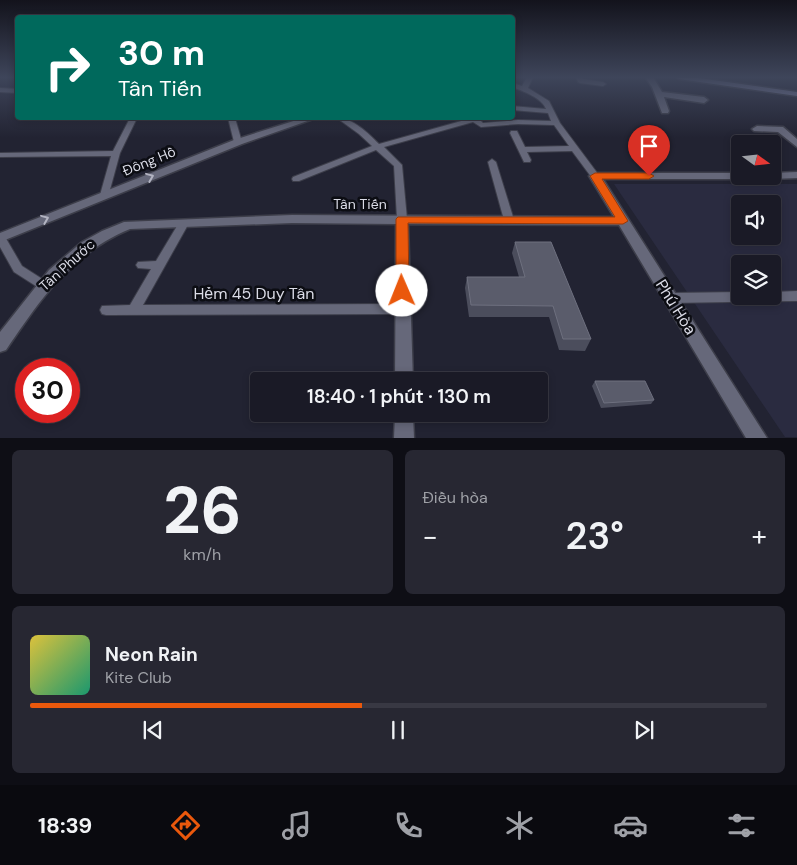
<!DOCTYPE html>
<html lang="vi">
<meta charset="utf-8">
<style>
body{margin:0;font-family:"DM Sans",sans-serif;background:#272732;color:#f1f3f6;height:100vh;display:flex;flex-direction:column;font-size:19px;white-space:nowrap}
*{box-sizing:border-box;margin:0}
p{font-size:16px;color:#9fa1a7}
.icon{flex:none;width:28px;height:28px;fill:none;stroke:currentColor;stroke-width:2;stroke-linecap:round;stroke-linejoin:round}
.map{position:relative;height:438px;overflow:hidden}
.panel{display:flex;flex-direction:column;gap:12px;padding:12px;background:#0e0e15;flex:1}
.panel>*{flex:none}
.top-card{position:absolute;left:15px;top:15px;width:500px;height:105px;border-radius:5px;box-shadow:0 2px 8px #0003,0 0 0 1px #383843;background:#00695c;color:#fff;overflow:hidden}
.needle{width:32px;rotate:105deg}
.tools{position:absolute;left:731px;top:135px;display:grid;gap:10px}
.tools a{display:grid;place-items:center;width:50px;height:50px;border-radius:5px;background:#1a1a26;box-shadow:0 2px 8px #0003,0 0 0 1px #383843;font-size:25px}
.speed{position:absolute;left:15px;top:358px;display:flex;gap:10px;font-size:25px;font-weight:700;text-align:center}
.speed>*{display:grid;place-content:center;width:65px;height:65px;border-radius:50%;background:#1a1a26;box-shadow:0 2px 8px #0003,0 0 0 1px #383843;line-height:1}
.speed .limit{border:8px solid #d22;background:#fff;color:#111}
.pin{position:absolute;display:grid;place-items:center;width:42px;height:42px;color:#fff;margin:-51px -21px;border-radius:50% 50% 50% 0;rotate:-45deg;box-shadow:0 0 5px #0007}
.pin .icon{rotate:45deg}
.me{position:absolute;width:55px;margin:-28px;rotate:359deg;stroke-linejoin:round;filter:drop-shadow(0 0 4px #0008)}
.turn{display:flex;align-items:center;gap:18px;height:105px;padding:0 20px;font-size:22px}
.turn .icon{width:65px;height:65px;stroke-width:2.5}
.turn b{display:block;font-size:35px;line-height:42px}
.big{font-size:38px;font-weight:600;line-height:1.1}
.panel .tile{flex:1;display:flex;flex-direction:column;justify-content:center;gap:8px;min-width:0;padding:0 18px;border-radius:8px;background:#272732}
.panel .dial{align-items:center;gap:0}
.dial b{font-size:65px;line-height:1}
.song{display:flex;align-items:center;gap:15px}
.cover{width:60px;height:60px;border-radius:8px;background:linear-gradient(135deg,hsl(50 70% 55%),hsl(160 70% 35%))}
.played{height:5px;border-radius:2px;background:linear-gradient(90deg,#ea580c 45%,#383843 45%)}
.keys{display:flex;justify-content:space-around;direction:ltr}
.heat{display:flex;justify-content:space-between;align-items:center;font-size:28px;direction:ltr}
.panel .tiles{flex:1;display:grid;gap:12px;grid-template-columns:1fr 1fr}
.tile:last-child{grid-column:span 2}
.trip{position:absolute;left:250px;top:372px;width:298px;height:50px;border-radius:5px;background:#1a1a26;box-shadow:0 2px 8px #0003,0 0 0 1px #383843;font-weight:600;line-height:50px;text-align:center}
.dock{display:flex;height:80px;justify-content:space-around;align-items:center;background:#0a0a0f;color:#9fa1a7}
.dock .icon{width:35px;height:35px}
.dock .selected{color:#ea580c}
.dock b{font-size:22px;color:#f1f3f6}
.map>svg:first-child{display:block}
</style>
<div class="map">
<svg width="797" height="438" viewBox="0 0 797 438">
<rect width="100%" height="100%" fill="#222332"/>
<path fill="#2a2b40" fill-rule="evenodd" d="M614 184H797V437H785ZM740 204H772V236H740ZM740 264H772V296H740Z"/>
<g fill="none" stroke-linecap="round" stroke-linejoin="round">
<defs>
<path id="service" d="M527 77H533L528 88 549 101 560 123 598 174 599 176 598 178H592L572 151 527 152 531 160 530 162H524L510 133 511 131H517L525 147 569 146 554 125 518 124 481 127 473 122 384 147 402 165 407 219 406 221 402 222 397 219 394 166 376 150 299 181H293L292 179 293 177 372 146 359 134 337 118C353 118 368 133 379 144L472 118H478L483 123 518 120 551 121 548 113 512 110V106L546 109C542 98 523 91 512 87V83L522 86Z
M576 77H582L583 79 603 82 606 84 603 86 580 83 578 82Z
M0 88 18 89V93L0 92Z
M130 118H137L120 153 108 197H102L100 195 111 156 0 157V153L113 151Z
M228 118H235L242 142 241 144H238L234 142Z
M492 159 496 162 514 220 513 222 509 223 504 220 488 162Z
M184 220 189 223 143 305 403 304 407 305 409 309 407 313 403 314 106 315 102 314 100 310 102 306 130 305 151 269 138 268 136 265 138 262 156 261 180 221Z
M0 233 4 235 22 266 47 282 49 285 47 288 43 289 39 288 14 272 0 247Z
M797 291V301L670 303 666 301 664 298 666 295 670 293 740 292V296H772V292Z"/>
<path id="minor" d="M645 77H653L662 92 704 97 708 100 704 103 664 97 669 111 668 113H662L652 87Z
M303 118H316L242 144 0 242V233L234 140Z
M757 126 783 127 797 139V147L778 132 754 131 752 129Z
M797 172V178L772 179 767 176H772V173Z
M595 173H740V176H745L740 179H603L767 438H746L619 225 408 224 413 381H395L396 224 292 223 130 229C70 254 41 299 6 350L0 352V332L49 270 82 242 102 231 124 222 292 215 614 217 589 176Z
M395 414H413L414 438H394Z"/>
<path id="secondary" d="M675 77H692L797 92V96L679 79Z"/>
</defs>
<use href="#service" stroke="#3d3e4a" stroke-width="2"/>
<use href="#minor" stroke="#3d3e4a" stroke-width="3"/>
<use href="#secondary" stroke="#3d3e4a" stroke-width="3"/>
<use href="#service" fill="#66687a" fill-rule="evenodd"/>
<use href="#minor" fill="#66687a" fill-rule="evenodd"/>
<use href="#secondary" fill="#7c7f9f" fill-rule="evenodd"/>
</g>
<path fill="#4b4d5c" d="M515 242 591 339 585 351 559 350 549 317H469L465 288 467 277H519L512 253Z
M595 381 654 400 651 404 601 408 592 386Z"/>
<path fill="#5a5c6b" stroke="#6e707f" d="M515 242H551L591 339H563L553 306 471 305 467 277H525Z
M595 381H645L654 400 604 403Z"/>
<defs><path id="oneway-chevron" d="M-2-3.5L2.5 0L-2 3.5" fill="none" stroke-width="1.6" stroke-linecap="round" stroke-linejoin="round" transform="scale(1.25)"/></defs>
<g stroke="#b2b3c1">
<use href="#oneway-chevron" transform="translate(150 177) rotate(-22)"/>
<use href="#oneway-chevron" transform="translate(45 219) rotate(-22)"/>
</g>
<linearGradient id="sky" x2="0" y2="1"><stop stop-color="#13131c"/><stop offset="0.56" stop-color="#3e455a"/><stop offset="1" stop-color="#3e455a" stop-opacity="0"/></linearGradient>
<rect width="797" height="138" fill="url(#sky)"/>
<path fill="#ea580c" stroke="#983908" d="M595 173H649L654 176 649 179H602L628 221 623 224 408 223 409 291 407 295 402 296 398 295 396 291V219L398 217H615L590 176Z"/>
<g text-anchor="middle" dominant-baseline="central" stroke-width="5" stroke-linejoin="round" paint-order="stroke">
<g font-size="14" fill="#dbdce7" stroke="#0c0d13">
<text transform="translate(149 161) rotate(-22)">Đông Hồ</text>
<text x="360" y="204">Tân Tiến</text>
<text transform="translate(67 265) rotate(-42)">Tân Phước</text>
</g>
<g font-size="16" fill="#dbdce7" stroke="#0c0d13">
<text x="254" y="293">Hẻm 45 Duy Tân</text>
<text transform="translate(676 307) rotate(58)">Phú Hòa</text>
</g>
</g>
</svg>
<div class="tools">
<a><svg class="needle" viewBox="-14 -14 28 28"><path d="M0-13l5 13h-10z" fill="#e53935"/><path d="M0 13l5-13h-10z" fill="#9fa1a7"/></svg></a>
<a><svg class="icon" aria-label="sound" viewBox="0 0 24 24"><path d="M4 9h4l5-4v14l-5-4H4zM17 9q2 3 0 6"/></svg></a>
<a><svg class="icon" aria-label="layers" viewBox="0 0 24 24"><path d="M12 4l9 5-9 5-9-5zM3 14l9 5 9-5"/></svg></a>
</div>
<div class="speed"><div class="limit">30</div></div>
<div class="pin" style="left:649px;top:176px;background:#d93025"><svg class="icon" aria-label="arrive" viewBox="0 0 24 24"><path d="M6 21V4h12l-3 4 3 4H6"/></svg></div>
<svg class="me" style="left:402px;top:291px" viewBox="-20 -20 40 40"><circle r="19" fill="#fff"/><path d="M0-13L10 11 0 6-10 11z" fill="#ea580c"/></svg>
<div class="trip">18:40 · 1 phút · 130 m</div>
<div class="top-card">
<div class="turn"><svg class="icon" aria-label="right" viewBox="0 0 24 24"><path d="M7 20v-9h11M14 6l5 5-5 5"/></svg><div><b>30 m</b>Tân Tiến</div></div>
</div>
</div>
<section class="panel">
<div class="tiles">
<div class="tile dial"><b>26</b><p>km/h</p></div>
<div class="tile"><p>Điều hòa</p>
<div class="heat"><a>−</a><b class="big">23°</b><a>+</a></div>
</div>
<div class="tile">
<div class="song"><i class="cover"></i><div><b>Neon Rain</b><p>Kite Club</p></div></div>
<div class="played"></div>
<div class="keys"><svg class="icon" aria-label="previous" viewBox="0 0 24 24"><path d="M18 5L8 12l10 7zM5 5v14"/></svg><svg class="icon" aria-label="pause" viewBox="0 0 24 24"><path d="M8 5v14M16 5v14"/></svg><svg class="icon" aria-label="next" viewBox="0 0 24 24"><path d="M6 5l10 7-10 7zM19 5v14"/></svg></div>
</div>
</div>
</section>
<nav class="dock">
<b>18:39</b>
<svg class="icon selected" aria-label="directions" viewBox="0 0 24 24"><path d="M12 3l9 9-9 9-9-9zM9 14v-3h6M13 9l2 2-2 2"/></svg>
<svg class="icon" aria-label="music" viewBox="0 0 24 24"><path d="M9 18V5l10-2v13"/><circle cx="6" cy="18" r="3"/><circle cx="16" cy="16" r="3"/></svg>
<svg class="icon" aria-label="phone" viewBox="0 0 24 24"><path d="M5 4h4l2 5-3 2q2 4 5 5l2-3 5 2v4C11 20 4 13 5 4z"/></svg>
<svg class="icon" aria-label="climate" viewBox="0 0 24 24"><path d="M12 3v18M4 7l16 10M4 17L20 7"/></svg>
<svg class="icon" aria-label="car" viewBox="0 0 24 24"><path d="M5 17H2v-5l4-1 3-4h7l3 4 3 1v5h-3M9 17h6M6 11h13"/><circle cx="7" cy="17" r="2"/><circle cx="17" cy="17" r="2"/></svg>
<svg class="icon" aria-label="filters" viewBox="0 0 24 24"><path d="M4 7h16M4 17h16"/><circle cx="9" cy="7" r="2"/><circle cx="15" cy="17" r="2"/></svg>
</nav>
